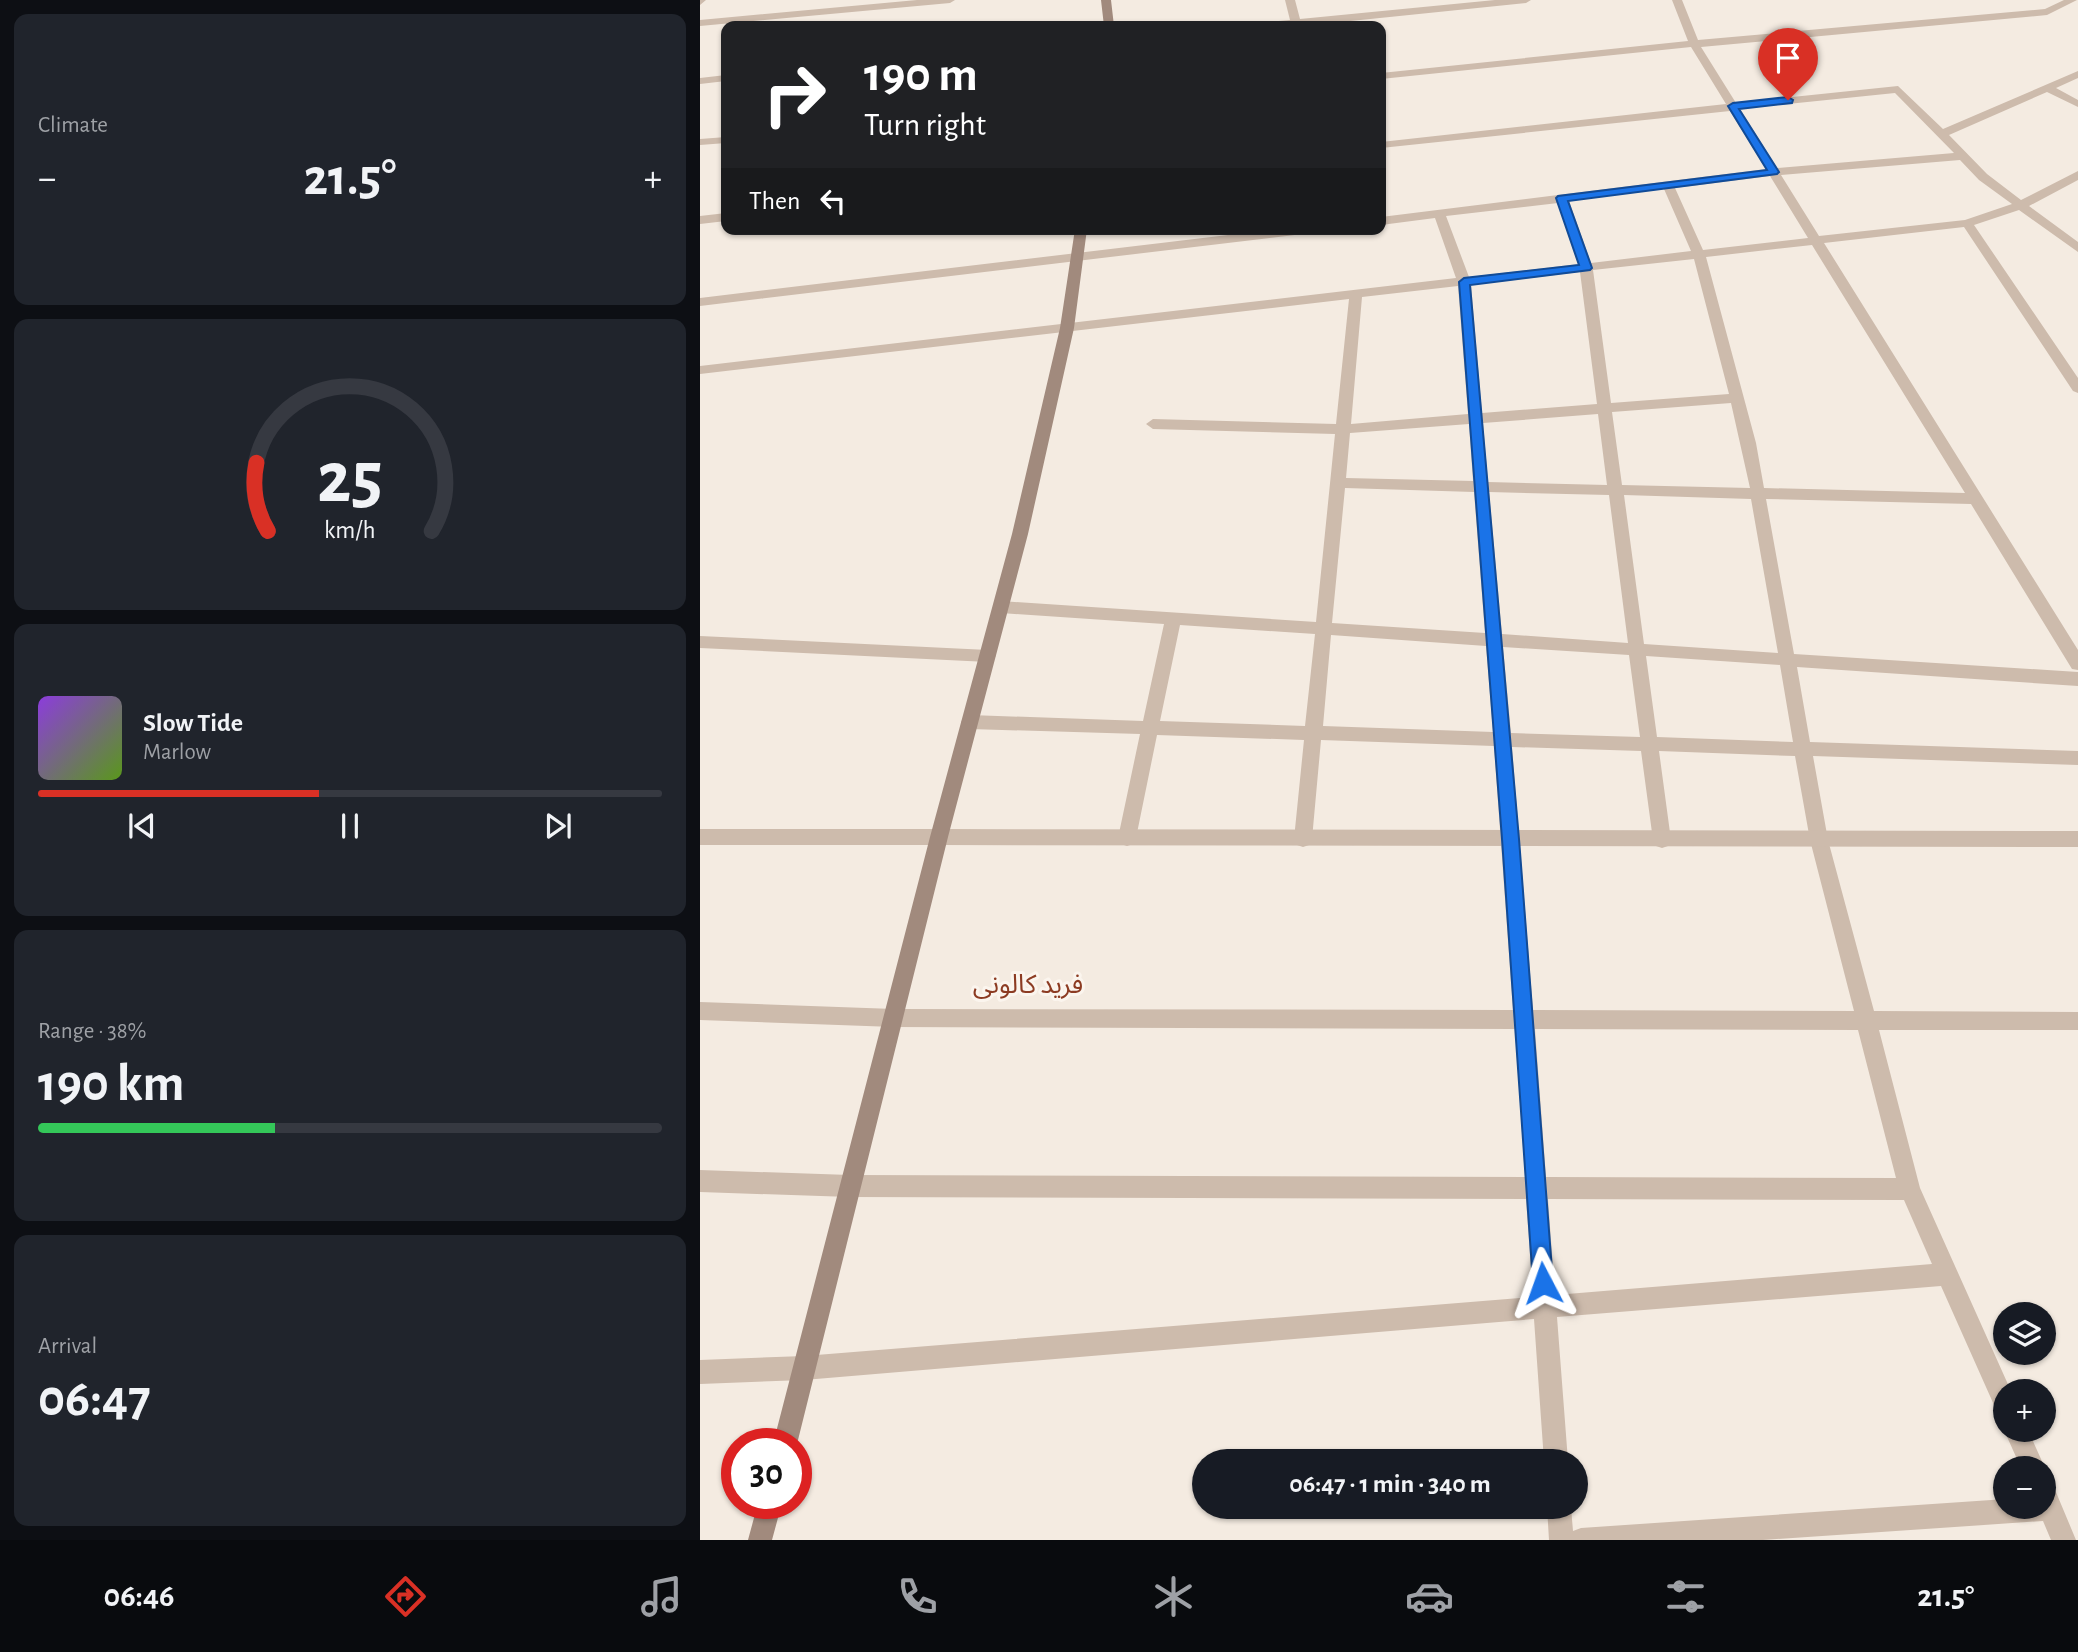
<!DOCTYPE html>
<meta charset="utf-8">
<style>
body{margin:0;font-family:"Alegreya Sans","Noto Sans Arabic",sans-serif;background:#20242c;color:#f1f3f6;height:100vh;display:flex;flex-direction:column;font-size:26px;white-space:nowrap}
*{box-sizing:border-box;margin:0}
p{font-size:23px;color:#9ea1a6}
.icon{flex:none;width:38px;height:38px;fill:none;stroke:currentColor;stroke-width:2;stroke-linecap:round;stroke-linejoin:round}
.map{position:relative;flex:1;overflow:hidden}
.panel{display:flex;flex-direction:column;gap:14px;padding:14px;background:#0d0f14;width:700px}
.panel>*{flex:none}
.guide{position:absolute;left:21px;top:21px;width:665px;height:214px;border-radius:14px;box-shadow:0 2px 5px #0004;background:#202124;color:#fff;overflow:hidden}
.tools{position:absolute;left:1293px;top:1302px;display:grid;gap:14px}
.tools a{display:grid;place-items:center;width:63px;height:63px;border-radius:50%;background:#171b24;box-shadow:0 2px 5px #0004;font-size:35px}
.speed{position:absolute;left:21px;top:1428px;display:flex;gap:14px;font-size:35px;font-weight:700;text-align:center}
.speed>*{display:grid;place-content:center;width:91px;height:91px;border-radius:50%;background:#171b24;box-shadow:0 2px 5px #0004;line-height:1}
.speed .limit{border:10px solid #d22;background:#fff;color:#111}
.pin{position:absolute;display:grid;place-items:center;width:60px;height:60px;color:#fff;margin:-72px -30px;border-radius:50% 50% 50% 0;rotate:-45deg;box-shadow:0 0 7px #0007}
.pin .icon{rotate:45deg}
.me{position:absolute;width:77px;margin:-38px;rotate:356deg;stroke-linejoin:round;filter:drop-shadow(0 0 5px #0008)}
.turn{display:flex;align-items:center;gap:24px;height:147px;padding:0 28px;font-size:32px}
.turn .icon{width:91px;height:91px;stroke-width:2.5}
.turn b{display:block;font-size:49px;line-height:60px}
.then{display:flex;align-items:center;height:66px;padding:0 28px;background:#0003;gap:14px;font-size:26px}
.big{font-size:52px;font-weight:700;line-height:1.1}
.panel .widget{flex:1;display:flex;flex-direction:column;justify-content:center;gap:10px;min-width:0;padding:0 24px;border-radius:14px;background:#20242c}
.panel .dial{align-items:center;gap:0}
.dial svg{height:182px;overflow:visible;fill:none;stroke:#363941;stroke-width:7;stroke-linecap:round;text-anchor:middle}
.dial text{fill:#f1f3f6;stroke:none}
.song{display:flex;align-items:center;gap:21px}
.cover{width:84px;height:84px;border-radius:10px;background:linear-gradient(135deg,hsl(270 70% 55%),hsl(90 70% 35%))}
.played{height:7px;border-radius:4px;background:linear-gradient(90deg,#d93025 45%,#363941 45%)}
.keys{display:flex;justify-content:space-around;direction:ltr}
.heat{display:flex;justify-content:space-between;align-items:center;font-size:38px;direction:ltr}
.charge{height:10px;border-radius:5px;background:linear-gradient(90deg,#34c759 38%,#363941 0)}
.trip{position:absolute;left:492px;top:1449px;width:396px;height:70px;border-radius:35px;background:#171b24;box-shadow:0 2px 5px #0004;font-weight:700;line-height:70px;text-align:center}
.tabs{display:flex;height:112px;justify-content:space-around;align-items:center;background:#090b0e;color:#9ea1a6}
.tabs .icon{width:49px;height:49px}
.tabs .on{color:#d93025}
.tabs b{font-size:32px;color:#f1f3f6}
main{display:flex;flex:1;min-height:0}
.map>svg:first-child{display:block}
</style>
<main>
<section class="panel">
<div class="widget"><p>Climate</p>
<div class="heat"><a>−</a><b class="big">21.5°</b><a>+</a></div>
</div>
<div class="widget dial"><svg viewBox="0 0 100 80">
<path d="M14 69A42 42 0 1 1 86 69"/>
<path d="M14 69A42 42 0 0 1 9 39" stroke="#d93025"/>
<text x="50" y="56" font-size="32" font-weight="700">25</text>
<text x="50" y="72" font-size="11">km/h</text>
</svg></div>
<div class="widget">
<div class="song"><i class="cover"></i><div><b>Slow Tide</b><p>Marlow</p></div></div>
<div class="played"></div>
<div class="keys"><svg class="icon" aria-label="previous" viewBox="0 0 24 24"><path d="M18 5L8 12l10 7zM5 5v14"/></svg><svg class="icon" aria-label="pause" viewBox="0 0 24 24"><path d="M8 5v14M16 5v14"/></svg><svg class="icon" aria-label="next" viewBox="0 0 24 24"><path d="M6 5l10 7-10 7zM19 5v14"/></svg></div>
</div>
<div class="widget"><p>Range · 38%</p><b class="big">190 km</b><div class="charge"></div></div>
<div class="widget"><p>Arrival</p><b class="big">06:47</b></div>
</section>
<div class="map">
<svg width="1378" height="1540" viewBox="0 0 1378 1540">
<rect width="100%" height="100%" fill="#f4ebe1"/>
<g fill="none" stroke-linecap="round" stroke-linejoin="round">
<path fill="#cdbbac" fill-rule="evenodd" d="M0 0H6L0 5Z
M217 0H255L250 3 0 26V20Z
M585 0H595L600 19 795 0H831L826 3 602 26H552L557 23 590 20Z
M972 0H982L998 40 1345 9 1364 0H1377L1347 15 1001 47 1036 103 1198 86 1243 129 1378 71V78L1356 88 1378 100V107L1347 92 1249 135 1287 174 1321 200 1378 171V180L1329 206 1378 242V252L1319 210 1274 225 1378 378V393L1373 391 1264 227 1124 243 1378 650V670L1372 669 1271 504 1066 499 1094 654 1378 672V686L1097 667 1110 742 1378 751V765L1113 756 1128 840 1174 1011 1378 1012V1030H1179L1220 1188 1311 1391H1306V1418L1298 1414 1241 1286 857 1317 868 1461H844L834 1319 104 1380 0 1384V1360L104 1356 833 1297 826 1199 150 1197 0 1192V1170L150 1175 825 1177 815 1029 194 1027 0 1020V1002L194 1009 813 1010 794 746 621 740 612 839 609 845 603 847 597 845 594 839 604 740 457 735 436 838 433 844 427 846 421 844 418 838 440 734 270 729 264 727 261 722 264 717 270 715 443 721 464 624 301 613 293 607 301 601 616 622 635 434 453 429 446 424 453 419 636 424 649 299 0 374V366L756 278 735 218 681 225V217L1066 169 1030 111 681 148V142L1026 104 991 47 681 79V73L988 41ZM1195 93 1254 153 1077 168 1040 109ZM1260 160 1279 180 1312 204 1265 220 1119 236 1081 175ZM1070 176 1108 238 1003 250 975 188ZM964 189 991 251 891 263 869 201ZM858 203 878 264 769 277 746 216ZM1112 245 1265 493 1064 488 1056 443 1006 257ZM994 259 1029 394 911 403 893 270ZM880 272 897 404 782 413 771 285ZM758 286 768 414 651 424 662 297ZM1031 403 1050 488 922 485 912 412ZM898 414 907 485 788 482 783 423ZM769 424 773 481 646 478 650 433ZM645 488 774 492 785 633 632 623ZM789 492 909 495 928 643 802 634ZM924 495 1051 499 1078 653 944 644ZM480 625 615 634 605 726 460 721ZM631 635 786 646 793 732 623 726ZM803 647 929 655 940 737 811 733ZM946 656 1080 665 1093 742 957 737ZM812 747 941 751 953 840 956 846 962 848 968 846 971 840 959 751 1095 756 1110 840 1154 1011 833 1010ZM835 1029 1158 1030 1196 1178 846 1177ZM848 1199 1204 1200 1232 1264 855 1295Z
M26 75V81L0 84V78Z
M26 137V143L0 145V139Z
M26 213V221L0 224V216Z
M578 229H617L611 233 0 306V298Z
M0 636 288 650 296 656 288 662 0 648Z
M0 829H239L245 831 248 837 245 843 239 845H0Z
M1306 1427V1430H1328L1345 1468 1344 1471V1468H1321L1304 1430Z
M1344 1482 1353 1485 1376 1540H1351L1343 1521 1063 1540H849L847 1507H871L873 1531 881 1528 1306 1499V1507H1344Z"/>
<path fill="#cdbbac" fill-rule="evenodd" d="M239 829 1378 831V847L239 845 233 843 230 837 233 831Z"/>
<path fill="#a18a7d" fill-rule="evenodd" d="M401 0H411L414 26H404Z
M375 229H387L374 328 328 534 248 837 97 1444H73L230 837 312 534 360 328Z
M58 1503H82L72 1540H48Z"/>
</g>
<path fill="#1a73e8" stroke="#114b97" stroke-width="2" d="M1088 97 1093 100 1092 103 1039 109 1079 172 1077 174 868 201 892 268 890 270 770 285 819 839 853 1283 850 1291 843 1294 836 1291 833 1283 802 839 759 282 764 278 879 265 856 198 858 196 1067 170 1028 106 1033 103Z"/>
<g text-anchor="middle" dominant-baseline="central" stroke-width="6" stroke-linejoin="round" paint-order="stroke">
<g font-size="26" fill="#8c3b22" stroke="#fbf5ee">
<text x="328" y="985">فرید کالونی</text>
</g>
</g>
</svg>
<div class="tools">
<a><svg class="icon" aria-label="layers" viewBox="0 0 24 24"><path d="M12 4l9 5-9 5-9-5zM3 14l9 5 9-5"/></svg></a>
<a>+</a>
<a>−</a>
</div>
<div class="speed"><div class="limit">30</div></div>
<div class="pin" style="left:1088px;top:100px;background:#d93025"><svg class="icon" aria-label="arrive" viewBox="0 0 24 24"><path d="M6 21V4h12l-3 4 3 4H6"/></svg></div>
<svg class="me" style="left:843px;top:1283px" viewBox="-20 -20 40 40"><path d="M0-17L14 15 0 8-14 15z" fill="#1a73e8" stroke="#fff" stroke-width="4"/></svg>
<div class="trip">06:47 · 1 min · 340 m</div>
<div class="guide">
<div class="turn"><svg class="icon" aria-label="right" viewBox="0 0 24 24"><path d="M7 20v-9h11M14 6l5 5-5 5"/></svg><div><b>190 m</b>Turn right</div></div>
<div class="then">Then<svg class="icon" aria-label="left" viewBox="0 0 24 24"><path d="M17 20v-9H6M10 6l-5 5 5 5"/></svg></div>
</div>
</div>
</main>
<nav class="tabs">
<b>06:46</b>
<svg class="icon on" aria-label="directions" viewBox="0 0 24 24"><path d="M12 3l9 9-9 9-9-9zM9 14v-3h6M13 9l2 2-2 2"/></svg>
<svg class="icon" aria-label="music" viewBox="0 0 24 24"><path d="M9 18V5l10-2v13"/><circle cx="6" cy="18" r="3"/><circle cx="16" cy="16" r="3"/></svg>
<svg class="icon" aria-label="phone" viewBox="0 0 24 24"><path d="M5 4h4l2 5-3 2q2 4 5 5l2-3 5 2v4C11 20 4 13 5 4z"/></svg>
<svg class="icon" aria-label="climate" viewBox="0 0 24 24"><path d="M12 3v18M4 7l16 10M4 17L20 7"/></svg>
<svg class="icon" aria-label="car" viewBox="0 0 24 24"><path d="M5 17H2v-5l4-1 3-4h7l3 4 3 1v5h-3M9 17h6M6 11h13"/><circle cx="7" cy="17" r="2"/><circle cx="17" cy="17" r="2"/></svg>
<svg class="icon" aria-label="filters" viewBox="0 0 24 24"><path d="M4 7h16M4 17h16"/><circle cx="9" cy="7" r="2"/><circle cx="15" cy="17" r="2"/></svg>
<b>21.5°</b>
</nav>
